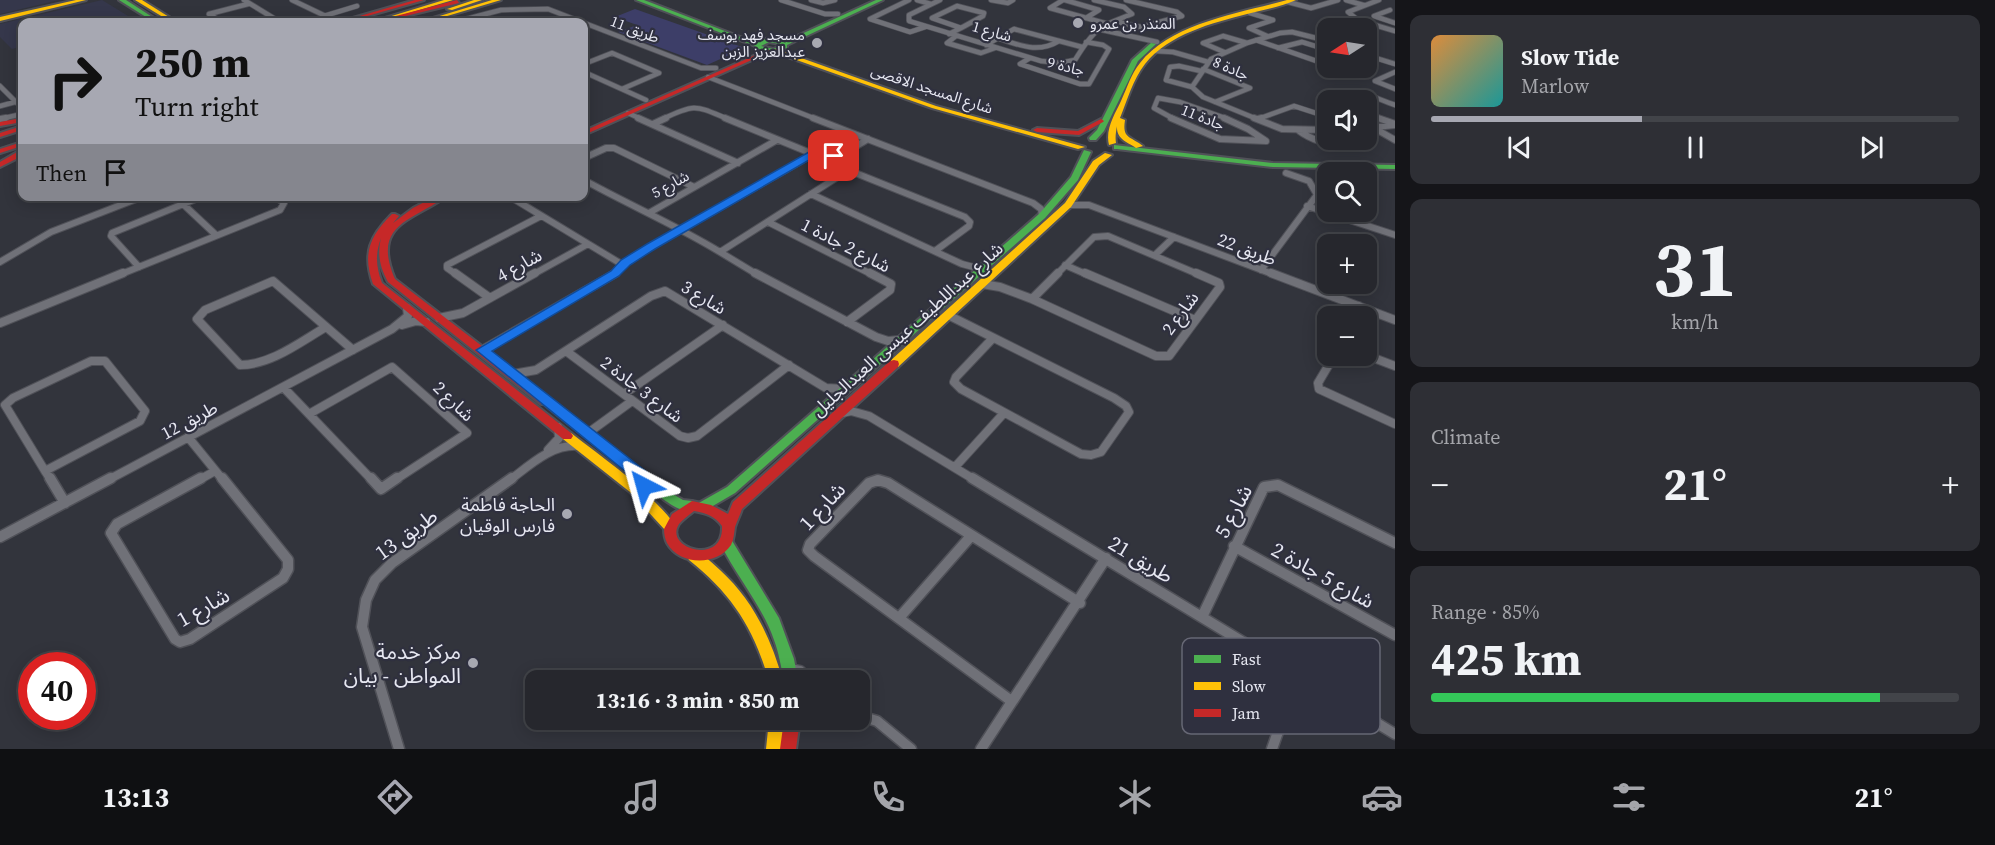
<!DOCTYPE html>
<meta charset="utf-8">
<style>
body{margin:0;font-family:"Source Serif 4","Noto Sans Arabic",serif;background:#2e2f35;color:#f1f3f6;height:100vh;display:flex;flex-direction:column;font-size:22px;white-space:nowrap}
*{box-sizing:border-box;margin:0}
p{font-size:20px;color:#a4a5aa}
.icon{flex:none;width:33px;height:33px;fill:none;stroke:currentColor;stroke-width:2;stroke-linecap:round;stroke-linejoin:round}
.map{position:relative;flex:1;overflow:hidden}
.sheet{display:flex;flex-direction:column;gap:15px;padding:15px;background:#151519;width:600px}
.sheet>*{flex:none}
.banner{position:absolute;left:18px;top:18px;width:570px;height:183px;border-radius:12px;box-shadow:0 3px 15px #0003,0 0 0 2px #424449;background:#a7a8b2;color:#111;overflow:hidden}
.needle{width:39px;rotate:258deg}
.tools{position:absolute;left:1317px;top:18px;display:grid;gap:12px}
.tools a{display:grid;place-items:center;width:60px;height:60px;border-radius:12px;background:#26272d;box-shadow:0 3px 15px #0003,0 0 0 2px #424449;font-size:30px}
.speed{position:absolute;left:18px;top:652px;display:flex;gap:12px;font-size:30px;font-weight:700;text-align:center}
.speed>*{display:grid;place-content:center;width:78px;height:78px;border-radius:50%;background:#26272d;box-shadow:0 3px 15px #0003,0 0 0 2px #424449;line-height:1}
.speed .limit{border:9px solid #d22;background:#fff;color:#111}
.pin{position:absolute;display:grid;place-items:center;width:51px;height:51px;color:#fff;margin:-26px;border-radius:12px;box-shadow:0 3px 9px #0006}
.me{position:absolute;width:66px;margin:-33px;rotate:321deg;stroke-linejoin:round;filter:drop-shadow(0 0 4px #0008)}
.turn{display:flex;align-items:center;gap:21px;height:126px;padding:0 18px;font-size:27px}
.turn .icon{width:78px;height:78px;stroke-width:2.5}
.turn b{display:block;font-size:42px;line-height:51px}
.then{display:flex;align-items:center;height:57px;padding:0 18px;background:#0003;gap:12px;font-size:22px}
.big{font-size:45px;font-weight:700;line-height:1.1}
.sheet .card{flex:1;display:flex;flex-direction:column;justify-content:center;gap:9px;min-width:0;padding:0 21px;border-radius:12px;background:#2e2f35}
.sheet .dial{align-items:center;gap:0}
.dial b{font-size:78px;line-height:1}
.song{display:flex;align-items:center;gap:18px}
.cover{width:72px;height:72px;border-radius:9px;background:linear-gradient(135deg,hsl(30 70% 55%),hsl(180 70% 35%))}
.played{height:6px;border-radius:3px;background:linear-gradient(90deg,#a7a8b2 40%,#424449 40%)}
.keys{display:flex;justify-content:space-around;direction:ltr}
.heat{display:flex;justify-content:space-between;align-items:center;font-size:33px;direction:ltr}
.charge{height:9px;border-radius:4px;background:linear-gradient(90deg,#34c759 85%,#424449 0)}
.trip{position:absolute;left:525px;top:670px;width:345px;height:60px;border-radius:12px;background:#26272d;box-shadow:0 3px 15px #0003,0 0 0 2px #424449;font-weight:700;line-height:60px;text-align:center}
.tab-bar{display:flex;height:96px;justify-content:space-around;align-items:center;background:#0f1012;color:#a4a5aa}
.tab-bar .icon{width:42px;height:42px}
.tab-bar .on{color:#a7a8b2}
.tab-bar b{font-size:27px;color:#f1f3f6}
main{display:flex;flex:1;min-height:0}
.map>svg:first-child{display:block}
</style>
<main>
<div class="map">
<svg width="1395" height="749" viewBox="0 0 1395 749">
<rect width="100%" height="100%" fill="#32343c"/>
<path fill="#35374b" d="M0 0H59L0 14Z
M102 0 133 19 118 22H22V46L12 49 0 37V24Z"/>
<path fill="#3d3e68" d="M635 9 745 48 707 65 618 32 637 25 615 17Z"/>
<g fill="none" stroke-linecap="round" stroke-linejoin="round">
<defs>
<path id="street-far3" d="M244 0 280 22
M292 0 338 22
M781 0 825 14H838
M811 0 823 3 835 0
M909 0 870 19 910 32 925 27
M917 0 931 4
M940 0 909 15V21L1041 61 1060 63 1075 60C1094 29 1098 27 1132 14L1124 7 1094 0
M991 0 1008 3 1013 0
M1063 0 1050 8 1108 24
M1065 0 1099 10 1086 18
M1346 0 1363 5
M1379 0 1348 12 1358 20 1395 31
M1288 2 1311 8 1338 0
M957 6 984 13 983 16 961 28 932 18Z
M1390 10 1374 16 1395 23
M1250 13 1273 20
M209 14 248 4
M209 14 222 22
M324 16 357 6
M455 22 501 10 548 9 701 68H716
M514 22 527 19 539 22
M1118 22 1141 27 1182 16 1177 12 1126 0
M1098 29 1157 42
M949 34 961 28
M956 36 947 43 981 53 995 48
M1267 36 1249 28 1273 20
M997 38C1020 45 1037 54 1059 41
M1256 40 1328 65
M986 45 1014 29 1082 47
M1278 48 1302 42 1328 50
M1155 51 1173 52 1208 62
M1224 52 1203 43 1223 36 1247 43
M1366 55 1395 64
M1030 58 1020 64 1080 84H1089L1109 49 1103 45 1086 42
M584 64 612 53 659 73 622 89
M1203 69 1250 88 1215 102
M584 72 646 100
M1395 72 1375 81 1395 89
M708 77 816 119
M0 86 22 108
M1192 87 1166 80 1170 67 1179 66 1201 71
M1335 100 1333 96C1357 87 1372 97 1395 105
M0 106 15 102
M628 113 641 119
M1366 113 1382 119
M0 119 22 114
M663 119C696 103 696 106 728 119
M1174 119 1154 108 1158 98 1180 102 1228 119
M1257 119 1203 97 1192 87 1211 59 1247 43 1280 33 1292 32 1328 41
M1258 119 1294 106 1328 117"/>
<path id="street-far2" d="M638 118 738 163
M725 118 813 154
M813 118 1033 203 1041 209 1042 216
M1171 118 1220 139 1266 141 1248 129 1224 118
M1254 118 1282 129 1328 130
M1378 118 1395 124
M0 119 6 118
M1258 119 1262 118
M653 124 666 118
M1366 128 1395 125
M1374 128 1395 140
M1298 130C1318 145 1341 147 1365 142L1363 140
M584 158 606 148H614L694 187
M1286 173 1309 181 1316 193
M584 180C629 205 676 225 720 252
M811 194 962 264 981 269
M509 196 623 265
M183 204 216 235
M1068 205H1089L1275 275
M1307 206 1395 235
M649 213 777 140
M768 222 873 275
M1155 255 1174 237
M0 262 51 232 144 196
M1065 265 1088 275
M139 267 111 236 112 233 203 196
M1261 270 1328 180
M119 275 280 210 284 203 275 196
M457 275 447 268V265L541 216
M532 275 588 244
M614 275 625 262 813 154 821 152 840 156 868 139
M758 275 720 252 844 173 853 172 965 217 970 222 969 226 935 251
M1056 275 1094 237 1108 236 1200 275"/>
<path id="street-far1" d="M455 273 490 298
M755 273 876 337 888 341 899 340
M1085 273 1195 320
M1271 273 1395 320
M982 284 1000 287 1032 299
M1032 299 1156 356H1169L1220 287 1219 283 1196 273
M1032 299 1058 273
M948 315 1114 398 1126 406 1129 412 1101 452 1091 455 1081 454 961 389 954 382 956 377 993 338
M1354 316 1359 306
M439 318 463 313 535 273
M847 322 890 290 891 284 870 273
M0 323 123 273
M402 325 416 321 426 322
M326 327C300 342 271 365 240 365L197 319 205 310 273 281 353 350
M482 350 616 273
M566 351 680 436 688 438 697 436 789 365
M1366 355 1395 366
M1334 356 1318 383 1319 389 1395 424
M91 361H105L145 411 140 421 45 471 5 405 13 398Z
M513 374 536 370 651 296 665 291 826 388 846 389
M284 388 372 480
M624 394 723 325
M309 414 392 367 467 433 395 480
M838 414 851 411 869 416 975 480
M588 433 632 401
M188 437 223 480
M548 450 559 438 558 427
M955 467 1004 413
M45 471 51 480
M108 480 392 329 408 316 407 308
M199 480 215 471
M510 480C531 464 552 444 579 446"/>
<path id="street" d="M50 478 65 503
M201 478 117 524 111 533 175 639 180 642 190 639 283 578 288 569V560L222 478
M371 478 381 489 397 478
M972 478 1395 734
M0 537 111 478
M1234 546 1395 635
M1202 617 1264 487 1278 485 1395 543
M899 618 971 536
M790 669 800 671 809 681
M1010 700 814 556 808 550 810 544 869 483 878 480 888 483 1080 603
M860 716 877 721 911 749
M399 749 362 627 366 600 375 580 392 563 512 478
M981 749 1106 558
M1272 749 1298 674"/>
<path id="fast" d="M119 0H126L160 22H154Z
M636 0H644L756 43 768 38 784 42 876 0H883L787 45V48L773 53 756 48 755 46ZM769 42 780 44 781 46 773 49 761 46Z
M1151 43 1156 44 1138 61 1104 131 1096 140H1090L1089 138 1097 130 1132 60Z
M1114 145 1273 163 1395 165V169L1273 167 1117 149H1114Z
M1084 150 1091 152 1078 180 1045 218 735 493 706 510 702 511 697 508C685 515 673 506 663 499L540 401 541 398H549L671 493 683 500 692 501 697 504 727 487 1039 214 1071 177Z
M726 538 731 539 779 618 794 659 798 681H784C781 667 779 653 774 640 762 605 736 576 720 543L721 539Z"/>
<path id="slow" d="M76 0H86L0 21V17Z
M135 0H142L177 22H171Z
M444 0H453L379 22H372Z
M474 0H482L452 10 447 9Z
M492 0H501L427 22H420Z
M1287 0H1296C1281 7 1263 10 1247 14 1212 23 1169 34 1145 64 1133 79 1127 101 1120 118L1125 120C1122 139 1130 136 1143 146L1136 148C1127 142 1116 139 1117 126 1116 132 1115 137 1116 143L1109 145C1105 129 1115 114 1121 101 1127 88 1131 74 1140 63 1171 23 1240 13 1287 0Z
M776 49 936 106 1085 147 1078 149 932 108 774 52V50Z
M1105 153 1112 155 1099 165 1071 207 898 367H890L889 364 890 361 1065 203 1093 161Z
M567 432 571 433C607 461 644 486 673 522L675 526 673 530 669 531 665 530 630 492 563 439 561 436 563 433Z
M694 550C704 554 712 563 720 570 753 600 771 638 783 681H769C754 629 732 594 689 560L687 556 689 552Z
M769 720H785L782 749H766Z"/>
<path id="jam" d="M415 0H424L346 22H339Z
M457 0 459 3 381 22H373Z
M767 50 772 51 584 135V131Z
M22 118V122L0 126V122Z
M1101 119 1104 121 1103 122 1079 135 1037 132 1033 130 1037 128 1078 131Z
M22 126V130L0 137V133Z
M22 142V146L0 153V149Z
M19 151H22V156L0 167V162Z
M436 196H447C412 221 371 224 395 279L549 398 550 401 549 404H541L388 282C380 267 377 255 381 238 375 254 376 267 382 283L571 433 573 436 571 439H563L373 284C362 253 370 236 392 214H395L399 216 393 223 413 208Z
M894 360 898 361 899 364 898 367 742 509C740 515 737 521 735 527 734 533 734 539 731 545 717 566 680 566 667 543 665 539 664 534 664 529L672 514 692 501 711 505 728 514 733 502 890 361ZM694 511C706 513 715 516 722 526 724 566 663 549 679 524 683 519 689 515 694 511Z
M784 720H800L796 749H780Z"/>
</defs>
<use href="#street-far3" stroke="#505158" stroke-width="6"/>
<use href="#street-far2" stroke="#505158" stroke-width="8"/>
<use href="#street-far1" stroke="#505158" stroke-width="10"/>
<use href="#street" stroke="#505158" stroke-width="13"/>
<use href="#fast" stroke="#505158" stroke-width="4"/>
<use href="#slow" stroke="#505158" stroke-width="4"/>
<use href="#jam" stroke="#505158" stroke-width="4"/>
<use href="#street-far3" stroke="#707178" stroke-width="4.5"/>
<use href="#street-far2" stroke="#707178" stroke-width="6"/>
<use href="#street-far1" stroke="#707178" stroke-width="8"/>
<use href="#street" stroke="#707178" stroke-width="10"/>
<use href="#fast" fill="#4caf50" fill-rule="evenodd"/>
<use href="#slow" fill="#ffc107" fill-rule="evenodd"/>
<use href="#jam" fill="#c62828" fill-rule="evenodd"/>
</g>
<path fill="#1a73e8" stroke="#114b97" stroke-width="1.5" d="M821 149 839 156 834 159 821 155 816 156 655 249 630 265 619 276 492 351 648 473 653 481 649 490 644 492 638 490 637 481 476 350 611 271 621 260 647 244 809 152Z"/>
<g fill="#a7a8b2" stroke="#2f303f" stroke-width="2">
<circle cx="1078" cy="23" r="6"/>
<circle cx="817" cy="43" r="6"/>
<circle cx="567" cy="514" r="6"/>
<circle cx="473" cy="663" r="6"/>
</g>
<g text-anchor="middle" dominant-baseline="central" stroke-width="4.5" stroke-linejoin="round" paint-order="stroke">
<g font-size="15" fill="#e6e7f1" stroke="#2f303f" text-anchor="start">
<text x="1090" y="23">المنذر بن عمرو</text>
<text x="805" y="34" text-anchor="end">مسجد فهد يوسف<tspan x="805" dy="17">عبدالعزيز الزبن</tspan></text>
</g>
<g font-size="15" fill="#e6e7f1" stroke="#2f303f">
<text transform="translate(635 29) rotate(21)">طريق 11</text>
<text transform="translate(992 31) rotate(16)">شارع 1</text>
<text transform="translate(1066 66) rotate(14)">جادة 9</text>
<text transform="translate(1231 68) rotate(24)">جادة 8</text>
<text transform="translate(932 89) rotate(18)">شارع المسجد الاقصى</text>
<text transform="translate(1203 117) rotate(22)">جادة 11</text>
<text transform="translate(670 184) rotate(-29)">شارع 5</text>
</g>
<g font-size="18" fill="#e6e7f1" stroke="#2f303f">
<text transform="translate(846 245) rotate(27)">شارع 2 جادة 1</text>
<text transform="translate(1247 249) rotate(21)">طريق 22</text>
<text transform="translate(519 265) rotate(-29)">شارع 4</text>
<text transform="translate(704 297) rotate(31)">شارع 3</text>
<text transform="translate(1180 313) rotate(-54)">شارع 2</text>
<text transform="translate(907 329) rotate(-42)">شارع عبداللطيف عيسى العبدالجليل</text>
<text transform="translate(642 389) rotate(37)">شارع 3 جادة 2</text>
<text transform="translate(454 401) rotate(44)">شارع 2</text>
<text transform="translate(189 420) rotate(-28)">طريق 12</text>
</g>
<g font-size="18" fill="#e6e7f1" stroke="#2f303f" text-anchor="end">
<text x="555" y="504">الحاجة فاطمة<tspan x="555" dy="21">فارس الوقيان</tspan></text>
</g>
<g font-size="21" fill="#e6e7f1" stroke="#2f303f">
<text transform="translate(822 506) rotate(-47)">شارع 1</text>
<text transform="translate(1233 511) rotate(-62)">شارع 5</text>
<text transform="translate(406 534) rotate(-36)">طريق 13</text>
<text transform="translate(1141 559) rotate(31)">طريق 21</text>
<text transform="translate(1323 575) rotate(29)">شارع 5 جادة 2</text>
<text transform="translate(203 607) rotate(-30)">شارع 1</text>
</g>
<g font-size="21" fill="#e6e7f1" stroke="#2f303f" text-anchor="end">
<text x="461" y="651">مركز خدمة<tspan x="461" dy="24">المواطن - بيان</tspan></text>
</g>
</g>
<rect x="1182" y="638" width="198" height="96" rx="9" fill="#2f303f" stroke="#666774" stroke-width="1.5"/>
<rect x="1194" y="655" width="27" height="8" fill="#4caf50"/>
<rect x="1194" y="682" width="27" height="8" fill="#ffc107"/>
<rect x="1194" y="709" width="27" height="8" fill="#c62828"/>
<g font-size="16" fill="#e6e7f1">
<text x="1232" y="665">Fast</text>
<text x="1232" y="692">Slow</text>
<text x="1232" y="719">Jam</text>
</g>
</svg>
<div class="tools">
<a><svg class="needle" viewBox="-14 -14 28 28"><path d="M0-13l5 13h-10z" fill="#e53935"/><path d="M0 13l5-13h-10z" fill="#a4a5aa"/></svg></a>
<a><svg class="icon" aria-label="sound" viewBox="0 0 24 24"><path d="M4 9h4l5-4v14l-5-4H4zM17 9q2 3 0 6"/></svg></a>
<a><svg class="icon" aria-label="search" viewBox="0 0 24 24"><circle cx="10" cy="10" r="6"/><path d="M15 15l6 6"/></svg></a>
<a>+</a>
<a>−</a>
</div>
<div class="speed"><div class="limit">40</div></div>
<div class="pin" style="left:834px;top:156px;background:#d93025"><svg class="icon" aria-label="arrive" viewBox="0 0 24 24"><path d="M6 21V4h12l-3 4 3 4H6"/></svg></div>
<svg class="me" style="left:644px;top:486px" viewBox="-20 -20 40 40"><path d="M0-17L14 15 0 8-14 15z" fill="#1a73e8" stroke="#fff" stroke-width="4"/></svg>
<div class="trip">13:16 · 3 min · 850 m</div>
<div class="banner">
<div class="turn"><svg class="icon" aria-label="right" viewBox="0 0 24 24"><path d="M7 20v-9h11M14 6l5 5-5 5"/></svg><div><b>250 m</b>Turn right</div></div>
<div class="then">Then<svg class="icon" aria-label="arrive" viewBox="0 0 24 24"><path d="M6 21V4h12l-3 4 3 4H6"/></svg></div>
</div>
</div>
<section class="sheet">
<div class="card">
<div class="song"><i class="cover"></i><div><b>Slow Tide</b><p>Marlow</p></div></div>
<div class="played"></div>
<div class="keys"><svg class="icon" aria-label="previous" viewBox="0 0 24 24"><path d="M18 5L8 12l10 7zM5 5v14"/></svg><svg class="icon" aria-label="pause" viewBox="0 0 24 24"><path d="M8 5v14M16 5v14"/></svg><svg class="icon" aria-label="next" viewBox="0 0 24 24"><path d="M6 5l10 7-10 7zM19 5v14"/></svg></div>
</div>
<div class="card dial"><b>31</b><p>km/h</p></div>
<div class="card"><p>Climate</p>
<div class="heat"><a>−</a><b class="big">21°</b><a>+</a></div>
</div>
<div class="card"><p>Range · 85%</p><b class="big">425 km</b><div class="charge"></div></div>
</section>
</main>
<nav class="tab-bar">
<b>13:13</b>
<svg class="icon on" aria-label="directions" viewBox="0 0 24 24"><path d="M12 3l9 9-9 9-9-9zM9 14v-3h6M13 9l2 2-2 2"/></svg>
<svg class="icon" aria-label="music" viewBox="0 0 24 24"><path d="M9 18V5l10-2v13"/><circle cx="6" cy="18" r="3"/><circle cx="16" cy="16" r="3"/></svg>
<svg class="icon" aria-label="phone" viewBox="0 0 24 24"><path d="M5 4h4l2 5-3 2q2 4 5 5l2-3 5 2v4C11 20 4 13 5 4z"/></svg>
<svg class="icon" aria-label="climate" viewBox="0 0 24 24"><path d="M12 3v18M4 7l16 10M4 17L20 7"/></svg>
<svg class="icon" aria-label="car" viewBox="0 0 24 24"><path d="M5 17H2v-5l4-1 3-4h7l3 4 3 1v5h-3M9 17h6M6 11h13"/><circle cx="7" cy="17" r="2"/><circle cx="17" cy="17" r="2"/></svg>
<svg class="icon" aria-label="filters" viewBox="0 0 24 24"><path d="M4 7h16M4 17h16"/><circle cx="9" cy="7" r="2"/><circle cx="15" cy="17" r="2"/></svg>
<b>21°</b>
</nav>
